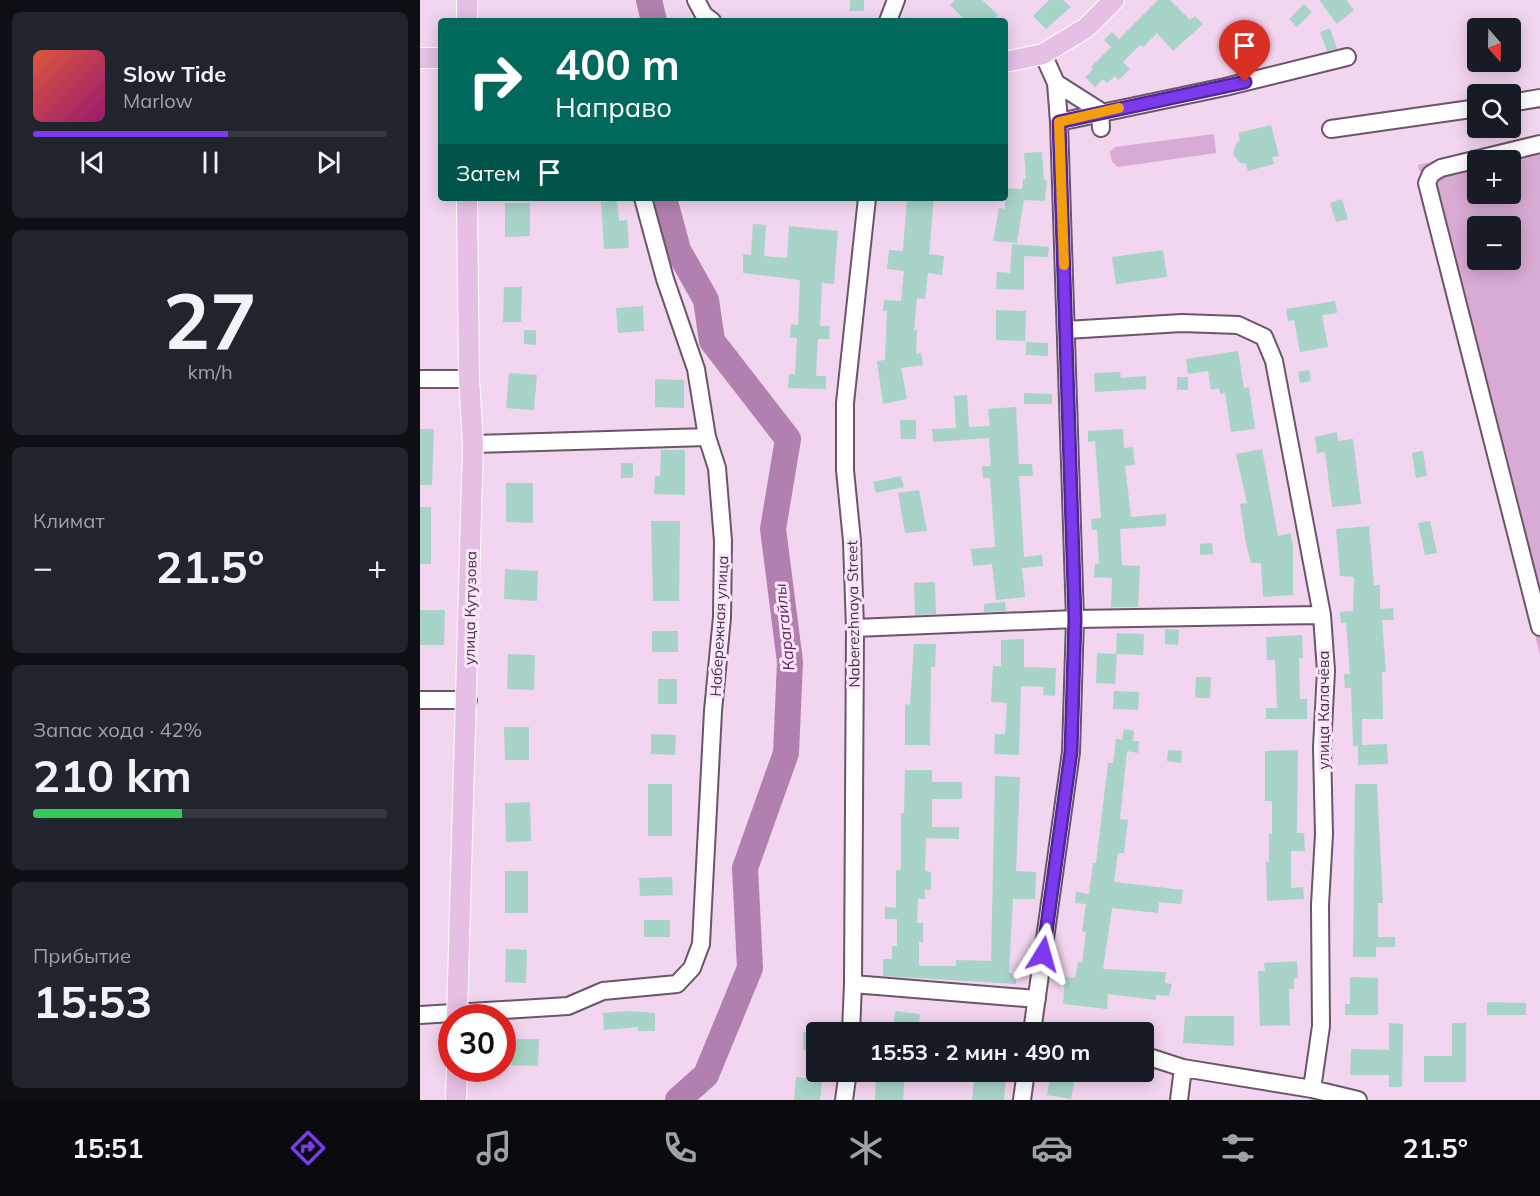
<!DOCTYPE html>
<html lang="ru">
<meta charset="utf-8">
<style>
body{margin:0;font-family:Mulish,sans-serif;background:#20242c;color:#f1f3f6;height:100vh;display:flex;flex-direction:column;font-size:22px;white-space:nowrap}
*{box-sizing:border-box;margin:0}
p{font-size:20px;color:#9ea1a6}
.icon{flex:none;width:33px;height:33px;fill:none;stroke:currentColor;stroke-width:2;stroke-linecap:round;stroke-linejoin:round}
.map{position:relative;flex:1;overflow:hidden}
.side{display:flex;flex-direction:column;gap:12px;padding:12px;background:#0d0f14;width:420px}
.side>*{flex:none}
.hud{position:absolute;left:18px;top:18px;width:570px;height:183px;border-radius:6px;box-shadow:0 3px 15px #0003;background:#00695c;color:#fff;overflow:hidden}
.needle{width:39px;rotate:160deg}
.fabs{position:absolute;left:1047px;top:18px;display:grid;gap:12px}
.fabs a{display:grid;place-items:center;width:54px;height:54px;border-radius:6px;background:#171b24;box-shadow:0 3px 15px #0003;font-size:30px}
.speed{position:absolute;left:18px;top:1004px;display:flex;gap:12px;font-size:30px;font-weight:700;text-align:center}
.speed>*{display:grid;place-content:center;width:78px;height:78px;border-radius:50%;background:#171b24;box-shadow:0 3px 15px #0003;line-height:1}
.speed .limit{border:9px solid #d22;background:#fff;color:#111}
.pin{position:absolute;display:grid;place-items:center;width:51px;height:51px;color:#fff;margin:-62px -26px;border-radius:50% 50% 50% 0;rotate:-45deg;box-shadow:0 0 6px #0007}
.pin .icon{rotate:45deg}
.me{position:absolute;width:66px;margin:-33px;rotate:8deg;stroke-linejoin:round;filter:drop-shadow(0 0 4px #0008)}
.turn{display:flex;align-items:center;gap:21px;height:126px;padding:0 18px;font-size:27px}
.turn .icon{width:78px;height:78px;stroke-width:2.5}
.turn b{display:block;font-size:42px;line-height:51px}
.then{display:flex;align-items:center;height:57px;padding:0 18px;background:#0003;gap:12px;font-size:22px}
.big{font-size:45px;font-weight:700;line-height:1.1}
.side .card{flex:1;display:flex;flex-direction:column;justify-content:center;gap:9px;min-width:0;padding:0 21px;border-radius:9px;background:#20242c}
.side .dial{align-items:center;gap:0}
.dial b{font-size:78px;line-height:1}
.song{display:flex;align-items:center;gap:18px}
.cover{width:72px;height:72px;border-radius:9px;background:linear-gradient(135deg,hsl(10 70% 55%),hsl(320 70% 35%))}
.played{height:6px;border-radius:3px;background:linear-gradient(90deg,#7c3aed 55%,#363941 55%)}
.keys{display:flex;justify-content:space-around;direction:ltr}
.heat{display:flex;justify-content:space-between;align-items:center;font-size:33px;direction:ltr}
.charge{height:9px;border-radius:4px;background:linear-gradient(90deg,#34c759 42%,#363941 0)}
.trip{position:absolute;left:386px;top:1022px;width:348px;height:60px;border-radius:6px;background:#171b24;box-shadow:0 3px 15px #0003;font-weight:700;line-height:60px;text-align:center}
.tabs{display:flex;height:96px;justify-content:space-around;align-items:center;background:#090b0e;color:#9ea1a6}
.tabs .icon{width:42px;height:42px}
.tabs .current{color:#7c3aed}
.tabs b{font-size:27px;color:#f1f3f6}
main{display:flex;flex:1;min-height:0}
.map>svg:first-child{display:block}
</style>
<main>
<section class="side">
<div class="card">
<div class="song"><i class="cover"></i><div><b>Slow Tide</b><p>Marlow</p></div></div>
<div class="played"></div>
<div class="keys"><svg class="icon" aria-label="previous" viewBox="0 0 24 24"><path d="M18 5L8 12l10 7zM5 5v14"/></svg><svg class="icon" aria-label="pause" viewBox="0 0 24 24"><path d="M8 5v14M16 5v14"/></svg><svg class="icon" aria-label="next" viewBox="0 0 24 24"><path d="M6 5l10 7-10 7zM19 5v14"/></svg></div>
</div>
<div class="card dial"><b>27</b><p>km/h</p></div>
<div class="card"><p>Климат</p>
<div class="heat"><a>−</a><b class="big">21.5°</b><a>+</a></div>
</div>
<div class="card"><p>Запас хода · 42%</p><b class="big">210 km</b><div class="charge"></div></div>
<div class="card"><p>Прибытие</p><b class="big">15:53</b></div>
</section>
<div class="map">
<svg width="1120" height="1100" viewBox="0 0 1120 1100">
<rect width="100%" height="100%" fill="#f2d5ef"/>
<path fill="#d8abd4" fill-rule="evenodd" d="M794 134 796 153 698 167 692 162 690 152 695 147Z
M1120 136V655L998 165ZM1058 160H1090V194H1058ZM1058 226H1090V260H1058Z"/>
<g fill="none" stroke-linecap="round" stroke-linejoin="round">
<path stroke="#b180ae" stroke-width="26" d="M229 0 234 21
M244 198 258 250 286 300 292 341 368 439 353 529 370 662 366 753 325 868 330 968 286 1075 258 1100"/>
</g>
<path fill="#a8d3c8" d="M430 0H444V11H430Z
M535 0H562L578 15 573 21H546L530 5Z
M629 0H643L651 7 626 29 613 16Z
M738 0H750L770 20 775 16 783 24 753 51 737 33 723 47 720 45 703 62 710 69 698 80 695 76 687 83 683 79 675 87 665 77 673 69 671 67 691 47 684 40 692 32 699 39Z
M899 0H926L934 10 917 24Z
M884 4 892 12 877 27 869 19Z
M910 28 917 49 907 51 900 32Z
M851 125 859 156 852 157 854 164 828 171 826 164 820 163 813 154 816 144 820 140 818 133Z
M622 152 624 180 627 181 625 201 604 200 597 243 573 241 579 208 585 209V188L602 189 603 179H606L604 153Z
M487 198H514L509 254 524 256 522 275 508 273 505 299 497 298 494 330H497L496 354 501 353 503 365 481 368 487 399 463 404 457 361 465 360 467 311H463L464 300 481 301 484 271 467 269 469 250 483 251Z
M922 199 928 219 916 222 910 203Z
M197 200 199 221 207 220 209 248 184 249 181 202Z
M85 203H110V236L85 237Z
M333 224 346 225 344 256 367 258 369 226 418 231 414 284 402 283 400 326H410L409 339H398L396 376H406V389L368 388 369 374H375L377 338 370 337 371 324 378 325 380 280 323 273V254L331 255Z
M592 244 629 247 628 257 604 256V290L576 289 577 272 590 273Z
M743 250 747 277 696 284 692 257Z
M84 287H102L101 322H83Z
M915 301 917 313 902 315 908 347 880 352 874 320 868 321 866 309Z
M223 306 224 331 198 333 196 308Z
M576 310 606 311 605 341 576 340Z
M104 330H116V345L104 344Z
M606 342 628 343V356L606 355Z
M818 351 824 388 829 387 835 429 811 432 805 393 800 394 799 388 791 390 788 371 768 374 766 359Z
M889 370 891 381 880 383 878 372Z
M700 372 701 378 726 376V389L675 392 674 373Z
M89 373 117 375 114 410 86 408Z
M757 377H768V390H757Z
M235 379 264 380V408L235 407Z
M604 393 632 394V404H604Z
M547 395 549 427 570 426 568 409 596 407 599 464H612L613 476H599L604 557 622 555 623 566 602 568 605 597 576 600 572 564 553 566 551 549 575 547 570 478H563L562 466H571L569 438 513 442 512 429 536 428 534 396Z
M480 420H496V439H481Z
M0 429H14L12 485H0Z
M703 429 704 448 713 447 715 465 705 466 711 517 746 514V526L700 529 702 565 720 566 718 607H691L692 578 674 577 675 563 679 564 677 530H672L671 519 681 518 675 441 668 442V431Z
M917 432 918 441 933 439 941 504 912 507 905 452 897 453 895 437Z
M842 449 858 536 870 533 873 545V595L843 597 841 563H831L826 544 820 504 827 503 816 454Z
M241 450H265V495L234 494 235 476H240Z
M1003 451 1007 476 996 478 992 453Z
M201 463H213V478H201Z
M481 476 484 487 456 493 453 482Z
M86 483H113V523L86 522Z
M499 490 507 531 485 533 478 493Z
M0 507H11V564H0Z
M231 521H260L259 601H233Z
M1010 521 1017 553 1005 555 998 523Z
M949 526 954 585H960V609L973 608 974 620H962L966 672H962L963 719H942V745L967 744 968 764 938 765V746H933L931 688H925L924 674H930L926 623H921L920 612 933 611 934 577 920 576 916 529Z
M792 543 793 554 780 555V544Z
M85 569 118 571 117 601 84 599Z
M515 582 516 614 495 615 494 583Z
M585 602 586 611 564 612V604Z
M0 610H25L24 645H0Z
M745 629 759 630 758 645 745 644Z
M232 631H258V652H232Z
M697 633 724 634 723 655 697 654 695 684 676 683 677 653 696 654Z
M882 635 883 658H879L880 699H887V719H846V708H857L855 660H847L846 637Z
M604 639V667L636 668 635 696 623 695 624 687 601 686 599 755 574 754 575 734H585L587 703 571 702 573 666H581V640Z
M494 644H516L515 667H511L510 745H485V704L490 705Z
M88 654 115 655 114 690 87 689Z
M776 677H791L790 698H777L775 695Z
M238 679H257V704H238Z
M694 691 719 692 718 710 693 709Z
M84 727H109V760H85Z
M704 729 714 731 713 741H719L718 753 707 751 700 819 708 820 704 853H698L694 882 763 890 761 904 739 902 738 913 692 908 683 969 746 972 745 983 752 984 749 996 736 995V1000L688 994 687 1009 643 1004 645 977 655 978 658 962 662 963 666 932 662 931 666 904 655 903 656 892 669 894 673 863H676L688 763H693L696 739 702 740Z
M231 734 256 735 255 755 231 754Z
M748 750 762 751 761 763 747 761Z
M878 750 877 833H884L885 851H871V888L883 887 884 899 847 901 846 862H849V834H852V801H845V751Z
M485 770H512V782H542V799H512V827H539V839L506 838 505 871 511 872V890H505V899H498L497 923H503V942H499V966H536V960L571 961 575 776 600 777 596 871 616 872 615 899H593L589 973 597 974 596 984 463 976V959H472V946H477V919H465V907L476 908V870H481V813H484Z
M228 784H252V836H228Z
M935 784H957L963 903H958V937H975V947H956V957H933Z
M110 802 111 841 86 842 85 803Z
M85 871H108V913H85Z
M252 877 253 895 220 896 219 878Z
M224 920H250V937H224Z
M86 949 107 950 106 983 85 982Z
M877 961 878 978 874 979V989H869L870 1025 840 1026 838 971H845L844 963Z
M930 977 958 978V1015H925V1004H930Z
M1067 1002 1106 1003V1015H1067Z
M208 1011 235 1013V1031H218V1027L184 1030 183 1013Z
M475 1011 500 1014 498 1032H473Z
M765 1016H814V1046L763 1043Z
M969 1023 983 1024 982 1087H969V1075H930L931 1049 969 1050Z
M1032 1023H1046V1082H1004V1056H1032Z
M383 1032H396V1050H383Z
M85 1039H119L118 1066 84 1065Z
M456 1071H485L483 1100H455Z
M555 1071H580L579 1078 586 1079 584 1100H552Z
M376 1077 402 1080 400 1100H374Z
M630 1078 654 1082 651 1099 627 1095Z"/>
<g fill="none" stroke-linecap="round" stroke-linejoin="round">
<defs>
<path id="minor" d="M276 0 284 15 292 21
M468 21 476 0
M636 83 680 111 681 128
M1090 103 1120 98
M639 122 805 87 927 57
M911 129 1058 108
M1120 144 1021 168 1011 174 1007 183 1120 627
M646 330 762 323 818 325 844 337 854 361 902 615 906 671 902 747 904 834 900 905 901 1026 892 1089
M0 379H49
M53 444 287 437
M435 628 655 619 902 615
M0 700H48
M433 984 617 999
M0 1015 148 1006 183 991 257 984 272 968 281 944 293 711 302 617 303 541 297 468 287 437 276 369 245 279 223 198
M431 1032 433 984 435 628 432 541 425 470V403L447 198
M612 1032 651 752 655 619 639 122 636 83 623 54
M723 1055 763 1068 892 1089 938 1100
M424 1100 428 1071
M602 1100 606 1071
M759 1100 763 1068"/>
<path id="major" d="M47 0V21
M0 58H21
M585 62 623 54 666 28 694 0
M37 1017 53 444 49 379 47 198
M36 1100 37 1068"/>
</defs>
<use href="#minor" stroke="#6c546a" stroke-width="20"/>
<use href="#major" stroke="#fff" stroke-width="22"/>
<use href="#minor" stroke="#fff" stroke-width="16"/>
<use href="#major" stroke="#e6bfe4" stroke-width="20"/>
</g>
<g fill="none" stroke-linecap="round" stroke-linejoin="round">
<defs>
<path id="route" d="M623 954 651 752 655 619 639 122 825 82"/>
</defs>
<use href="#route" stroke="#51269a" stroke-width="15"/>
<use href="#route" stroke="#7c3aed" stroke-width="10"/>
<path stroke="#f59e0b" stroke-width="10" d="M644 265 639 122 699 108"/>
</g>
<g text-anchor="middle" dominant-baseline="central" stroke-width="6" stroke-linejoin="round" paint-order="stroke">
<g font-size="15" fill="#40353f" stroke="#fce4fa">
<text transform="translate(50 608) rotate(-89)">улица Кутузова</text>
<text transform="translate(433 614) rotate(-91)">Naberezhnaya Street</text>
<text transform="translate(299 626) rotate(-87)">Набережная улица</text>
<text transform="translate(903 710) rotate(-90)">улица Калачёва</text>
</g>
<g font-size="16" font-style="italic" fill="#5e225c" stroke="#fce4fa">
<text transform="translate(364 627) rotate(-96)">Карагайлы</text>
</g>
</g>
</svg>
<div class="fabs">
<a><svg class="needle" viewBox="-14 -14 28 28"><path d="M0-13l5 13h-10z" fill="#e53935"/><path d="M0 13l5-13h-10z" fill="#9ea1a6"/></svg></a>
<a><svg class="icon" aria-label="search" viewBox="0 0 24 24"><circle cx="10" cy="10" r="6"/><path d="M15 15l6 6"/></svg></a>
<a>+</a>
<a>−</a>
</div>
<div class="speed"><div class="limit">30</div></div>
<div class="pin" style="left:825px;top:82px;background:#d93025"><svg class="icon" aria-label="arrive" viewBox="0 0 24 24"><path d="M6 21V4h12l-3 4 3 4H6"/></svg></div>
<svg class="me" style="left:623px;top:954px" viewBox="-20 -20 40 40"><path d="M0-17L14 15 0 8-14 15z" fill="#7c3aed" stroke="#fff" stroke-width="4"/></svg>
<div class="trip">15:53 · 2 мин · 490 m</div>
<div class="hud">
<div class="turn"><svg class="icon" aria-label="right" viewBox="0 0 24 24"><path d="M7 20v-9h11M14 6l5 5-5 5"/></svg><div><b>400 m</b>Направо</div></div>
<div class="then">Затем<svg class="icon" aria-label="arrive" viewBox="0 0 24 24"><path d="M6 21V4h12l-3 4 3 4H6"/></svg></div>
</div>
</div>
</main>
<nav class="tabs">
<b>15:51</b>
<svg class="icon current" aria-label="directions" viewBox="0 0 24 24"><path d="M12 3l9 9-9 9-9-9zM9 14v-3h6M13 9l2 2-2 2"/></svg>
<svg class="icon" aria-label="music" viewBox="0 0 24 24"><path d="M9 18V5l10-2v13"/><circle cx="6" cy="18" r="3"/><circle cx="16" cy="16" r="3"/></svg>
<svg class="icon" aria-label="phone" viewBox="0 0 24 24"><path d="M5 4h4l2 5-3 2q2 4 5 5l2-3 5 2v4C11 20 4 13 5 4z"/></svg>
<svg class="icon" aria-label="climate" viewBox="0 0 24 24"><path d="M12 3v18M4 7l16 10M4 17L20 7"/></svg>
<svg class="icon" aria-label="car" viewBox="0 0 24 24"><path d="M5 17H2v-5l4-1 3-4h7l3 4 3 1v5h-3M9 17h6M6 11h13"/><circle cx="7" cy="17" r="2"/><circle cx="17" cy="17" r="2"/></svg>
<svg class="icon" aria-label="filters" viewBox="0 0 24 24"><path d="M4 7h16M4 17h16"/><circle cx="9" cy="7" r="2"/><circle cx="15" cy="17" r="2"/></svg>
<b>21.5°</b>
</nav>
